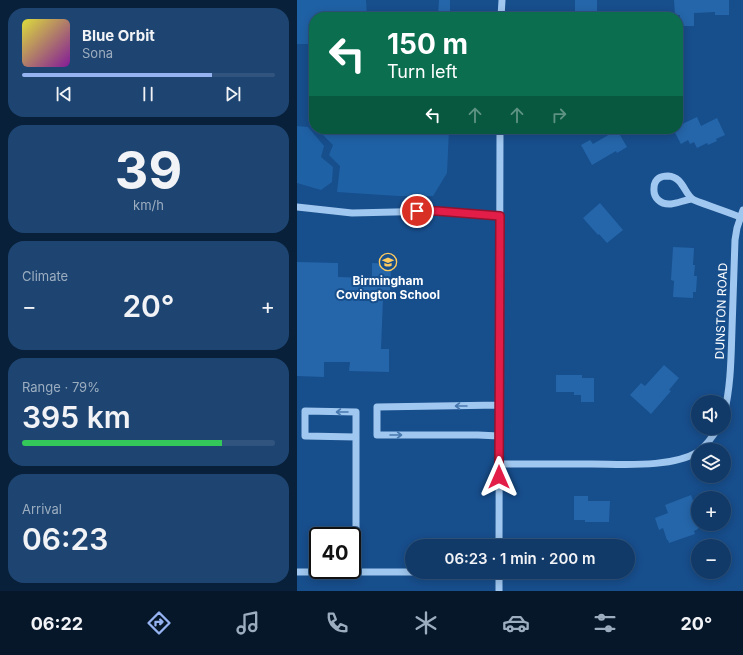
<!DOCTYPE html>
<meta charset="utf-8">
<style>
body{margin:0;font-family:Inter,sans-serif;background:#1e4571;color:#f1f3f6;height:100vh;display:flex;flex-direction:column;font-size:15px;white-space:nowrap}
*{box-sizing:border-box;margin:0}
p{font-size:13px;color:#9cadc0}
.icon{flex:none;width:22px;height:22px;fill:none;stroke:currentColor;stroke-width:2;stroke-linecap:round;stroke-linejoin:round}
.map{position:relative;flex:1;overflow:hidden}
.panel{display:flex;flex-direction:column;gap:8px;padding:8px;background:#09203a;width:297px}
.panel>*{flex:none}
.hud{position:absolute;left:12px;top:12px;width:374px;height:122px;border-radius:16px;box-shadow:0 2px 10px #0003,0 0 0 1px #30547d;background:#0b6e4f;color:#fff;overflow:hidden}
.buttons{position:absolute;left:394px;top:395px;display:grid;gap:8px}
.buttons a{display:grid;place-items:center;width:40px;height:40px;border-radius:50%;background:#113a69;box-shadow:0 2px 10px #0003,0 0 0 1px #30547d;font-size:20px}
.speed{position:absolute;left:12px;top:527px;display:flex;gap:8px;font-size:20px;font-weight:700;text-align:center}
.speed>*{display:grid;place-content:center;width:52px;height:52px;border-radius:50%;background:#113a69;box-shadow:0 2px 10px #0003,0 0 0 1px #30547d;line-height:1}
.speed .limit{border:2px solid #111;border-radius:6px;background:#fff;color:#111}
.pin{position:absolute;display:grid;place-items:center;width:34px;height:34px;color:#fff;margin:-17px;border:2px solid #fff;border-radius:50%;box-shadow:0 1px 4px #0007}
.me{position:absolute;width:44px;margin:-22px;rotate:0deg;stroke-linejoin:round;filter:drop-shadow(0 0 3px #0008)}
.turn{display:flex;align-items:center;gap:14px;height:84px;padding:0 12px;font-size:18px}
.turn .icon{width:52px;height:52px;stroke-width:2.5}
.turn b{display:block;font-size:28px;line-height:34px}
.lanes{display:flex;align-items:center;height:38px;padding:0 12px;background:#0003;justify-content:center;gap:20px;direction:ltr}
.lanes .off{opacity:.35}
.big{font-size:30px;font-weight:600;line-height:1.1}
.panel .tile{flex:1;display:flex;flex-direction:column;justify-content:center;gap:6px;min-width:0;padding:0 14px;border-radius:16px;background:#1e4571}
.panel .dial{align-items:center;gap:0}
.dial b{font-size:52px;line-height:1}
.song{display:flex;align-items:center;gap:12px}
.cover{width:48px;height:48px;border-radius:6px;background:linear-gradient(135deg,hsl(60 70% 55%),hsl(290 70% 35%))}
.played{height:4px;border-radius:2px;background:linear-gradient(90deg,#95b2f1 75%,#30547d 75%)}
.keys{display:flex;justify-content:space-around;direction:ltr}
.heat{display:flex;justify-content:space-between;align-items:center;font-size:22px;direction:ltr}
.charge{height:6px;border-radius:3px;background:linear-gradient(90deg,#34c759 79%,#30547d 0)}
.trip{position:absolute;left:108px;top:539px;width:230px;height:40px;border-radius:20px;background:#113a69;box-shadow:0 2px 10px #0003,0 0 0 1px #30547d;font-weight:600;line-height:40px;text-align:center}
.tabs{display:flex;height:64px;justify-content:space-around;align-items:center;background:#07172a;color:#9cadc0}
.tabs .icon{width:28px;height:28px}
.tabs .active{color:#95b2f1}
.tabs b{font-size:18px;color:#f1f3f6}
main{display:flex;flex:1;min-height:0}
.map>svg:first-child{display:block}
</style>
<main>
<section class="panel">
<div class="tile">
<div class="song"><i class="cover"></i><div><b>Blue Orbit</b><p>Sona</p></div></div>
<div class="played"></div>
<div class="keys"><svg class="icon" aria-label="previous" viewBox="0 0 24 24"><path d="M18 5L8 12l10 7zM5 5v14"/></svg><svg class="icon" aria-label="pause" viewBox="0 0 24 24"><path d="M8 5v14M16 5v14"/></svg><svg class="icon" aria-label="next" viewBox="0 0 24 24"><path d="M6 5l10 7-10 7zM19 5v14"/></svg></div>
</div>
<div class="tile dial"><b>39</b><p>km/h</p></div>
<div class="tile"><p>Climate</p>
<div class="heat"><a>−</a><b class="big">20°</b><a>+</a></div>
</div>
<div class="tile"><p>Range · 79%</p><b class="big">395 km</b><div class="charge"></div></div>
<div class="tile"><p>Arrival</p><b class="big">06:23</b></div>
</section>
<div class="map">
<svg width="446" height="591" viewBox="0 0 446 591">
<rect width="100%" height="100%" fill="#174e8c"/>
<path fill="#1f61a5" d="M0 0H69L70 17H17V44H0Z
M0 126 11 127 27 146 24 157 36 167 35 182 24 190 0 183Z
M20 129H152L150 173 136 196H101L40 192 43 166 32 155 36 145Z"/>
<path fill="#2566aa" d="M142 0H153V17H141Z
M278 0H300V12L278 13Z
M377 0H432V15H418V12L397 13V26H383V15H378Z
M400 117 404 126 420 118 428 135 419 139 420 141 411 145 410 143 400 148 397 142 393 144 391 140 384 144 376 129H381V126Z
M320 130 330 147 320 153 319 151 295 165 284 145 293 140 296 144Z
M303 203 326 230 310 243 302 234 301 235 286 218Z
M376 247 397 248 396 265H398L397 276H400L399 292H396V298L376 297 377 281 374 280Z
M0 262 41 263V277L75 278V263L94 264 93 299H86L84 349H92V372L52 371 53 362H27V377L0 376Z
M367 365 382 378 372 390 374 391 354 414 333 395 344 383 348 386Z
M259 375H285V378H297V402H284V395H277V392H259Z
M394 495 401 514V529L397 531 398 534 372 543 371 540H370L366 528 362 530 358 518 371 513 368 505Z
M277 496H291V501H313L312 522H288V520H277Z"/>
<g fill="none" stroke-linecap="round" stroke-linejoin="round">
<path stroke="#a0c7ef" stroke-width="7" d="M204 17 205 0
M395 199C388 200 381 203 374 204 364 205 356 198 357 188 357 184 359 180 362 178 365 176 368 176 371 176 387 177 387 195 397 200 412 206 428 211 443 217
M0 207 55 213 140 211 203 216
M427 414C434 386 434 357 435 329 436 299 437 269 438 240L440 228 446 210
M202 436 181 435H80V407L203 405
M59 437 8 436V411L59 412V572
M403 450C411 444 416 436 421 428
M202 464C233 464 264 464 295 464 326 464 374 468 401 452
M202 546 203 129
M0 572H202
M202 572V591"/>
</g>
<defs><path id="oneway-shaft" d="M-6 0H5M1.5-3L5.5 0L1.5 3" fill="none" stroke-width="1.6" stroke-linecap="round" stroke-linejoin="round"/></defs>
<g stroke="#4778af">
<use href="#oneway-shaft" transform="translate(164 406) rotate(180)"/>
<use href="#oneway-shaft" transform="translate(45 412) rotate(-180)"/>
<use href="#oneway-shaft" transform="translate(99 435)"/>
</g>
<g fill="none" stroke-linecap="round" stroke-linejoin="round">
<defs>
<path id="route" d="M120 211H140L203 216 202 477"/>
</defs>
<use href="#route" stroke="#92132f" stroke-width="10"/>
<use href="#route" stroke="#e11d48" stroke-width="7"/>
</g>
<defs>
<symbol id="school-ring" viewBox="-11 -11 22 22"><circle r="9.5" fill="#174e8c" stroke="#ffca5e" stroke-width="1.5"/><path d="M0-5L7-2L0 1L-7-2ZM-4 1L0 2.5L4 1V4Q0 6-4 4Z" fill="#ffca5e"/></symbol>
</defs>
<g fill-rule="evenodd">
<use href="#school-ring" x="81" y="252" width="20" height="20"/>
</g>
<g text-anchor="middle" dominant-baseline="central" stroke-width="4" stroke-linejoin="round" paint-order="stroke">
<g font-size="12" font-weight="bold" fill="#fff" stroke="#174e8c">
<text x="91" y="280">Birmingham<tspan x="91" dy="14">Covington School</tspan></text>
</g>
<g font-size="12" fill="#fff" stroke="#174e8c">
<text transform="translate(424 311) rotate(-88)">DUNSTON ROAD</text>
</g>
</g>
</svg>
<div class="buttons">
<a><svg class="icon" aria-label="sound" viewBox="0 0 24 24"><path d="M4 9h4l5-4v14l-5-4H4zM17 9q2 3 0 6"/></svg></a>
<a><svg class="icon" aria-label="layers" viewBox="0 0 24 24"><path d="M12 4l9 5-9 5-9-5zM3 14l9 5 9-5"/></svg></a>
<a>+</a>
<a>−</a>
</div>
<div class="speed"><div class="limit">40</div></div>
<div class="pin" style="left:120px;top:211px;background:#d93025"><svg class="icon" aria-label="arrive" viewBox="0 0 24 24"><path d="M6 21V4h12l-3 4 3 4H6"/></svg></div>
<svg class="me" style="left:202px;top:477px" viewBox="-20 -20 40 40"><path d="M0-17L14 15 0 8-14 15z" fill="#e11d48" stroke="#fff" stroke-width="4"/></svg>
<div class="trip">06:23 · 1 min · 200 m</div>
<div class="hud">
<div class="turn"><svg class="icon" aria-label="left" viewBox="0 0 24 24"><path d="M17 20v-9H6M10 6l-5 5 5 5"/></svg><div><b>150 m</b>Turn left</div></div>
<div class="lanes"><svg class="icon" aria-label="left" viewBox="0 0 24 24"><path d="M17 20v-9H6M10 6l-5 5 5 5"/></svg><svg class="icon off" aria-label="ahead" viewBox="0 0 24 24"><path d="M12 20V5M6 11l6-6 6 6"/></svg><svg class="icon off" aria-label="ahead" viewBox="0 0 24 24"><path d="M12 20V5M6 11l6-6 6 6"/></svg><svg class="icon off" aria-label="right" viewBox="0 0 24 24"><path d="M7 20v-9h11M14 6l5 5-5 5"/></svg></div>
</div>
</div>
</main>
<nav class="tabs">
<b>06:22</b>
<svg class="icon active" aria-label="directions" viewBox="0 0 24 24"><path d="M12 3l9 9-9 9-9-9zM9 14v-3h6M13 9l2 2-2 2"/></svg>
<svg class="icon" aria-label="music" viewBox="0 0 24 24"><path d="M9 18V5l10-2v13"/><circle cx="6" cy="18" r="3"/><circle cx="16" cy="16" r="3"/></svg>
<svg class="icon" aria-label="phone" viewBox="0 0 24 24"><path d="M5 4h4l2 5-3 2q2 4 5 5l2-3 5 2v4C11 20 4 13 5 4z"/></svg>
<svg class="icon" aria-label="climate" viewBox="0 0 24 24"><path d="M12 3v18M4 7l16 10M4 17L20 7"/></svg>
<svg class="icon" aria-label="car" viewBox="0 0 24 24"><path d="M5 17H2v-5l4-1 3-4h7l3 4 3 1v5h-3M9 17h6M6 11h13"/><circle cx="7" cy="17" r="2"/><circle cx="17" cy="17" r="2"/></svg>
<svg class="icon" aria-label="filters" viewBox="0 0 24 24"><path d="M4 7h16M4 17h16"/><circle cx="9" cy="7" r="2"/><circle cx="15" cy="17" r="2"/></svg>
<b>20°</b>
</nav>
